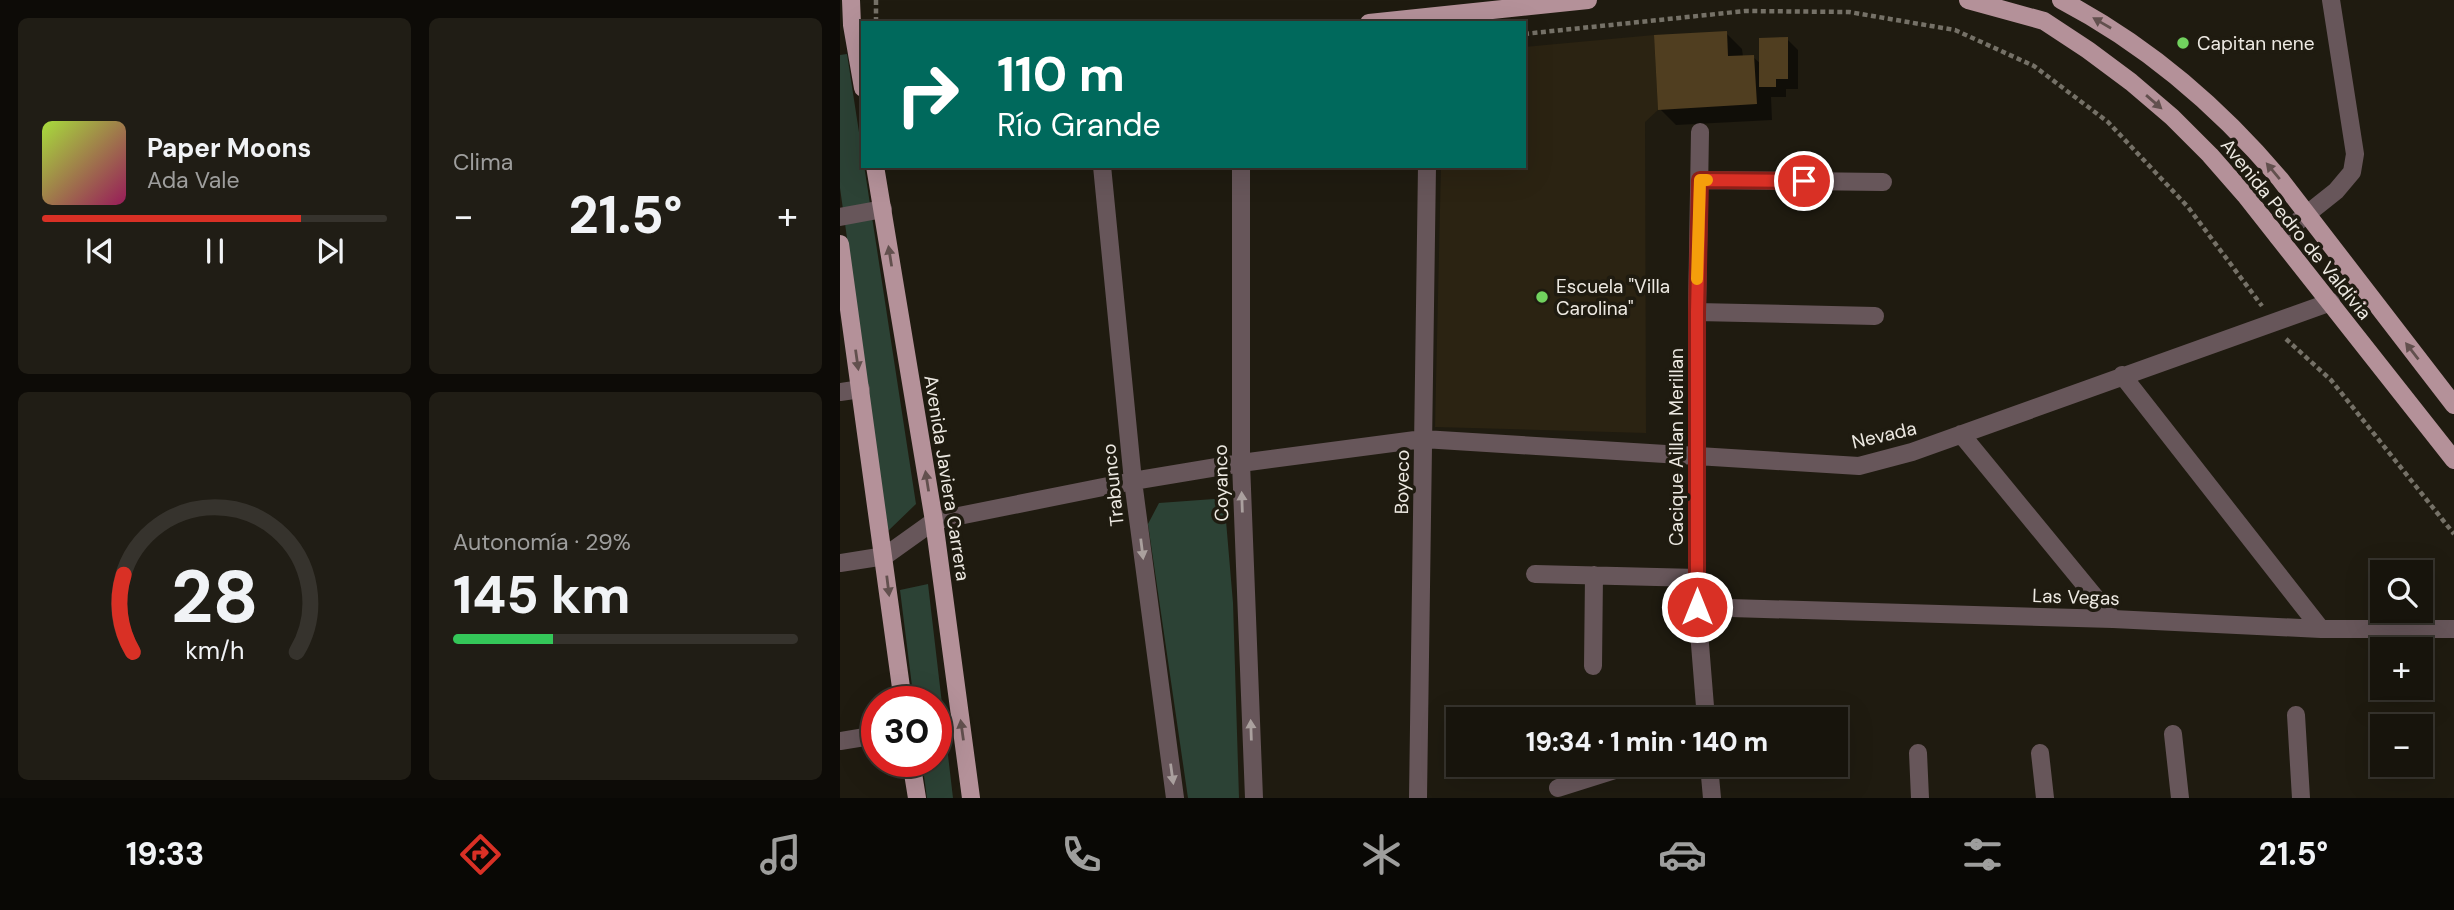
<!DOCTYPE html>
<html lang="es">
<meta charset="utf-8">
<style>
body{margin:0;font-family:"DM Sans",sans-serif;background:#201d15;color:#f1f3f6;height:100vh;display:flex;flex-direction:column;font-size:26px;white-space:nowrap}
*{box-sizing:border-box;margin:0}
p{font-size:23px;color:#9e9e9d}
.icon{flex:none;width:38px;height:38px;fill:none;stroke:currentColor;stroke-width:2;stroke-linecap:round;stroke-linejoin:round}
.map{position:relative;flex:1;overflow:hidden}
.side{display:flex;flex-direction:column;gap:18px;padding:18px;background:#0d0b07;width:840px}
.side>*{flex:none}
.guide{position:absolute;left:21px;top:21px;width:665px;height:147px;border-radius:0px;box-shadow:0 7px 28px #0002,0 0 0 2px #36332d;background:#00695c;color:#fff;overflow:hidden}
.fabs{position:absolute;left:1530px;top:560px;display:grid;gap:14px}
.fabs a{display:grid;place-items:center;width:63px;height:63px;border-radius:0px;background:#17140c;box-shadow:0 7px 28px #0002,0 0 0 2px #36332d;font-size:35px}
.speed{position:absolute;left:21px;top:686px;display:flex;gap:14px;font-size:35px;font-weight:700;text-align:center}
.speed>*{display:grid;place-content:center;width:91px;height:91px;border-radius:50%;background:#17140c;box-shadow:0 7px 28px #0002,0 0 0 2px #36332d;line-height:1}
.speed .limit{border:10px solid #d22;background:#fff;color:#111}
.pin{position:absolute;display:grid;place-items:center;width:60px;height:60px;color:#fff;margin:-30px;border:4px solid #fff;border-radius:50%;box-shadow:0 2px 7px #0007}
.me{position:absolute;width:77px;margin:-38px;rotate:0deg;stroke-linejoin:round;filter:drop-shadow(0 0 5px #0008)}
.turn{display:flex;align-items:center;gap:24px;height:147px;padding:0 21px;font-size:32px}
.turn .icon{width:91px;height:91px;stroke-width:2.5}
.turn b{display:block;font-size:49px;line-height:60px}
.big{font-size:52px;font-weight:800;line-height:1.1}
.side .widget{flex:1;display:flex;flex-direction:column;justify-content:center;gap:10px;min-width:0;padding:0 24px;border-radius:10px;background:#201d15}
.side .dial{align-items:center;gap:0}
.dial svg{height:182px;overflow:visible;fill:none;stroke:#36332d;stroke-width:7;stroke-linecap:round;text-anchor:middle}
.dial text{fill:#f1f3f6;stroke:none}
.song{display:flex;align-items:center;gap:21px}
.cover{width:84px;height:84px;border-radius:10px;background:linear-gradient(135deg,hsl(80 70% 55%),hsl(330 70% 35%))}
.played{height:7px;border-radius:4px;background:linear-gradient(90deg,#d93025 75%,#36332d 75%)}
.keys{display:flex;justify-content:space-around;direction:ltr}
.heat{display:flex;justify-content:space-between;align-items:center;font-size:38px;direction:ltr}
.charge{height:10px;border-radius:5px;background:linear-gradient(90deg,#34c759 29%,#36332d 0)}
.side .tiles{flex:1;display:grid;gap:18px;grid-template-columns:repeat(2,1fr)}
.trip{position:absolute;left:606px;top:707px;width:402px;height:70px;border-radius:0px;background:#17140c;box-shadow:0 7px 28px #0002,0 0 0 2px #36332d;font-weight:800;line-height:70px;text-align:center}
.tabs{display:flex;height:112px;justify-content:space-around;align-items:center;background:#090805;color:#9e9e9d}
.tabs .icon{width:49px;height:49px}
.tabs .current{color:#d93025}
.tabs b{font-size:32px;color:#f1f3f6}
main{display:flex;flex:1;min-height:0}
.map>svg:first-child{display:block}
</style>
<main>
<section class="side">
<div class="tiles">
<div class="widget">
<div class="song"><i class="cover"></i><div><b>Paper Moons</b><p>Ada Vale</p></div></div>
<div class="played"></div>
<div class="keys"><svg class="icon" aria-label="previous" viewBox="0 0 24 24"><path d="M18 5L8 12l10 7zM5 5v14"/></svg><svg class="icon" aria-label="pause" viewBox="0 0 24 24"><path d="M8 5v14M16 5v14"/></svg><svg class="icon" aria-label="next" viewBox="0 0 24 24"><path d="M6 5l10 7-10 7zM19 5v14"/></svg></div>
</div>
<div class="widget"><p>Clima</p>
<div class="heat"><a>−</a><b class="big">21.5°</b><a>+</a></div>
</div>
<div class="widget dial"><svg viewBox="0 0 100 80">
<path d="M14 69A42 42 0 1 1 86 69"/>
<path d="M14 69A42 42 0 0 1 10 35" stroke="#d93025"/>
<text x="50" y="56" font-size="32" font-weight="700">28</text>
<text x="50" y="72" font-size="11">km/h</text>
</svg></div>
<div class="widget"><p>Autonomía · 29%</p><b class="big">145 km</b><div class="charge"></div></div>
</div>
</section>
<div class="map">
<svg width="1614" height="798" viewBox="0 0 1614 798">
<rect width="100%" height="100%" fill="#1f1b10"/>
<path fill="#2b2312" d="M814 35 818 110 805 122 806 433 595 427 601 166H684V47Z"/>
<path fill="#2c4235" d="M7 54 76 504 48 531 0 188V55Z
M374 499 385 509 393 603 399 798H348L308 524 319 503Z
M88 584 113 798H87L82 761H96V702H74L60 590Z"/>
<path fill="#0007" d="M886 33 902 49 903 57H913L921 64 947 39 958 50V89H946V97H931L932 120 836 125 820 109Z"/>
<path fill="#503e20" d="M887 31 888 56 914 55 917 104 818 110 814 35Z
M948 37V79H936V87H919V38Z"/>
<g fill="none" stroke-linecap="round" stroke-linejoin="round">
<path stroke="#757167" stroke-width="4.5" stroke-dasharray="5 3.5" stroke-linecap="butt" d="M36 0V23
M684 34 905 11 1009 12 1115 30 1194 66 1268 122 1348 207 1422 306
M1446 339 1491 380 1614 534"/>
<path stroke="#67565a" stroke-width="18" d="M860 132 857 312V607L866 719
M262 166 293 481 335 798
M401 166V463L414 798
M860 180 1043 182
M0 217 43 209
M1438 237 1496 191 1512 172 1515 154 1491 0
M857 312 1035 316
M1282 375 1481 629
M0 392 21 389
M1121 434 1273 619
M0 563 45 556 94 521 293 481 401 463 583 439 1019 466 1072 452 1491 302
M695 574 857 578
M857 607 1273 619 1481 629H1614
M753 666 754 575
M1456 715 1461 798
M1333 734 1340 798
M0 741 37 735
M1078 753 1080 798
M1200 753 1205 798
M869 765 872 798
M718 788 791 765
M578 798 587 166"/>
<path stroke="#b49199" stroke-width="18" d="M11 0 12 25 23 88
M1128 0 1204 21 1248 50 1291 82 1332 117 1370 155 1405 195 1614 460
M1221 0C1307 45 1378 106 1440 179L1614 405
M529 23 748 0
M35 166 94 521 131 798
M0 244 63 702
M71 761 77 798"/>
</g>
<defs><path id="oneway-solid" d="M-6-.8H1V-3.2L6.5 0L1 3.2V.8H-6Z" transform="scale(1.75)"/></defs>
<g fill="#62504e">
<use href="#oneway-solid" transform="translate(1262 23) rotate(-150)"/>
<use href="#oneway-solid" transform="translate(1314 102) rotate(41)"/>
<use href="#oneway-solid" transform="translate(1433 171) rotate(-130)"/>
<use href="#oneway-solid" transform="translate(50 256) rotate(-99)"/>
<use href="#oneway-solid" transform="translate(1572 351) rotate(-128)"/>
<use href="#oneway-solid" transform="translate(17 360) rotate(82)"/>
<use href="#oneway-solid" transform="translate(87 481) rotate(-99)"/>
<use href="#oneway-solid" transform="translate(48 586) rotate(83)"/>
<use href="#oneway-solid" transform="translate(122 730) rotate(-98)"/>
</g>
<g fill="#aaa09e">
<use href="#oneway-solid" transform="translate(402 502) rotate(-92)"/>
<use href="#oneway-solid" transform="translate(302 549) rotate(83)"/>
<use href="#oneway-solid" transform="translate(411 730) rotate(-92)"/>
<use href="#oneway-solid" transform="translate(332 774) rotate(82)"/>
</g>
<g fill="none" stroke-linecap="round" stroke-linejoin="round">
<defs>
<path id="route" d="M857 607V312L860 180 964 181"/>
</defs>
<use href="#route" stroke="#8d1f18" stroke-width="18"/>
<use href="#route" stroke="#d93025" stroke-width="12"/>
<path stroke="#f59e0b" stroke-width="12" d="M857 279 860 180H867"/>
</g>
<g fill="#71d25e" stroke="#1f1b10" stroke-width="2.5">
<circle cx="1343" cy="43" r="7"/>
<circle cx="702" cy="297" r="7"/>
</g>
<g text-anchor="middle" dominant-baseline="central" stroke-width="7" stroke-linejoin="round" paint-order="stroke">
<g font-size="19" fill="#ede9e2" stroke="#1f1b10" text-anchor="start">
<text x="1357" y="43">Capitan nene</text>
<text x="716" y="286">Escuela "Villa<tspan x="716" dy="22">Carolina"</tspan></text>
</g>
<g font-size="19" fill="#ede9e2" stroke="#1f1b10">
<text transform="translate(1456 229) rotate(51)">Avenida Pedro de Valdivia</text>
<text transform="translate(1044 435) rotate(-13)">Nevada</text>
<text transform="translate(836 447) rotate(-90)">Cacique Aillan Merillan</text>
<text transform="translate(107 478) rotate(81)">Avenida Javiera Carrera</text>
<text transform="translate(562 482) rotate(-89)">Boyeco</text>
<text transform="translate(381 483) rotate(-91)">Coyanco</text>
<text transform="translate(273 485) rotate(-96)">Trabunco</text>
<text transform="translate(1236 597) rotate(2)">Las Vegas</text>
</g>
</g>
</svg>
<div class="fabs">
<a><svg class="icon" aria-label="search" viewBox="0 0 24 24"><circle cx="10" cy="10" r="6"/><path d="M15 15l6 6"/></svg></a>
<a>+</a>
<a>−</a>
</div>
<div class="speed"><div class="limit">30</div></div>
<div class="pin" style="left:964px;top:181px;background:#d93025"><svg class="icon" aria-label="arrive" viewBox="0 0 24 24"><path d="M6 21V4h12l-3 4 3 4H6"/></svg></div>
<svg class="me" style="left:857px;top:607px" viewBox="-20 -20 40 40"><circle r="17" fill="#d93025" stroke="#fff" stroke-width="3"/><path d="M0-11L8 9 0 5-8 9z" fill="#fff"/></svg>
<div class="trip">19:34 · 1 min · 140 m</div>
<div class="guide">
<div class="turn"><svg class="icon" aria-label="right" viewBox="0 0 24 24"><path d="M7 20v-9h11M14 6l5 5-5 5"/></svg><div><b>110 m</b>Río Grande</div></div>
</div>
</div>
</main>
<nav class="tabs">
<b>19:33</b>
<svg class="icon current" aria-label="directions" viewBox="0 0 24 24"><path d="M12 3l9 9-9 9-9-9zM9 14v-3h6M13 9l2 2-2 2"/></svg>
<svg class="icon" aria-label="music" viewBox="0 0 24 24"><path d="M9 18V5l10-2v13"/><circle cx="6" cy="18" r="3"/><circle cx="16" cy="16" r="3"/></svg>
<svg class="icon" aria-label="phone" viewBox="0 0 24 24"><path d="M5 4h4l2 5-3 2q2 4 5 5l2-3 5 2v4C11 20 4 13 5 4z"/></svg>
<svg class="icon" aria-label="climate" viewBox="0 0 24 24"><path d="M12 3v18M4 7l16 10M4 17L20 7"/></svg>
<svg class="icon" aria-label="car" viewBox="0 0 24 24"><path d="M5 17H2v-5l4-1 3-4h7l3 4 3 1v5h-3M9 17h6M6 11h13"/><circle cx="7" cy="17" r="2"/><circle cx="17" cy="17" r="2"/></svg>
<svg class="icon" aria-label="filters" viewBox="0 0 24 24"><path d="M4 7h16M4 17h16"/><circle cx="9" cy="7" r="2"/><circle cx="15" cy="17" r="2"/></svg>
<b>21.5°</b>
</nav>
